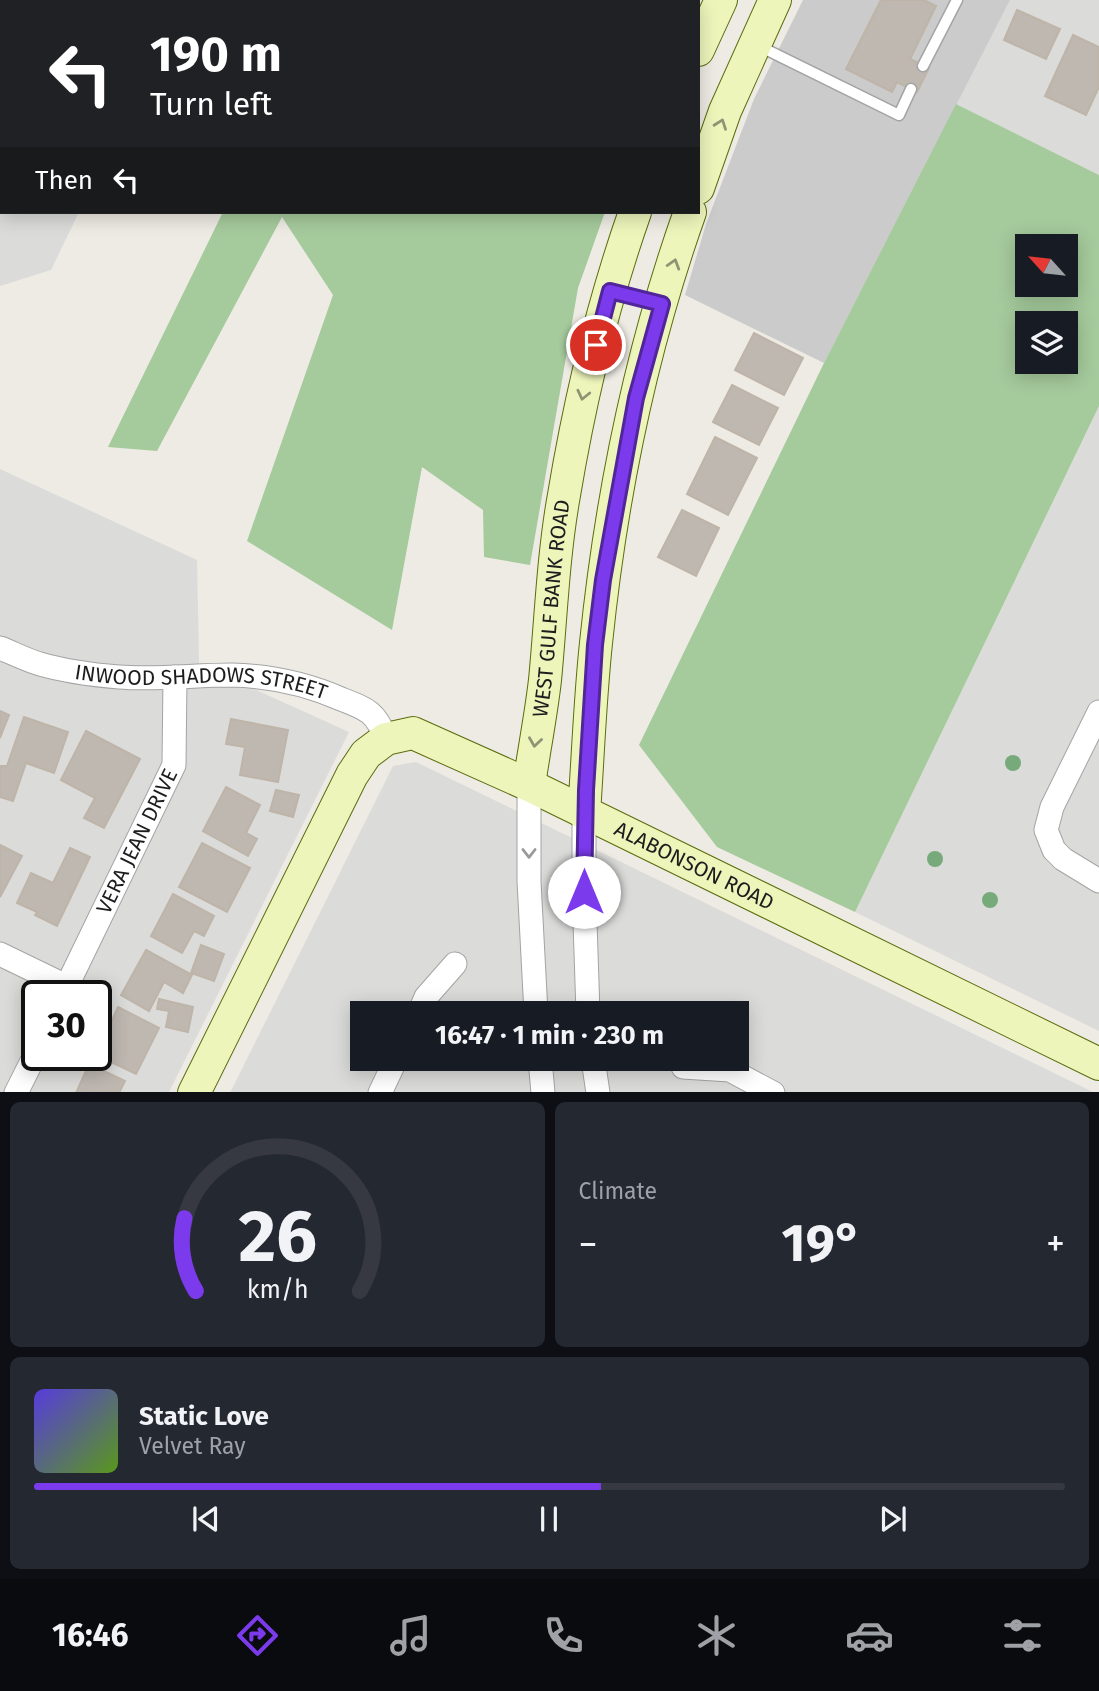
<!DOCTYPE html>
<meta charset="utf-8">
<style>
body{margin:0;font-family:"Fira Sans",sans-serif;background:#242831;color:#f1f3f6;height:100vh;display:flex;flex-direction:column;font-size:26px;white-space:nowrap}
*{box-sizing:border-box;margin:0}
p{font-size:23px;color:#9ea1a6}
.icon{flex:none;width:38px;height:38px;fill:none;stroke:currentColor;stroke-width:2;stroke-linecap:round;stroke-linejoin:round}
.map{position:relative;height:1092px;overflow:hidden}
.panel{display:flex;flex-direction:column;gap:10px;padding:10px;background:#0d0f14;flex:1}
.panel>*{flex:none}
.hud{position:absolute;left:0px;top:0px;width:700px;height:214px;box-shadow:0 4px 18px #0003;background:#202124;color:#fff;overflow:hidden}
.needle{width:46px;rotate:297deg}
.tools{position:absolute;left:1015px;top:234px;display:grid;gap:14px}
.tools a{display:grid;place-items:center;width:63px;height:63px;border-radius:0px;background:#171b24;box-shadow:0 4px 18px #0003;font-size:35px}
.speed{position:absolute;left:21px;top:980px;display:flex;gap:14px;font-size:35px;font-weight:700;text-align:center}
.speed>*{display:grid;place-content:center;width:91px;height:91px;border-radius:50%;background:#171b24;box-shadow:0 4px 18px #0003;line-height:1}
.speed .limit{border:4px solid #111;border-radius:10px;background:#fff;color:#111}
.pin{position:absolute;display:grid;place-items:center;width:60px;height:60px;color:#fff;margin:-30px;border:4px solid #fff;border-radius:50%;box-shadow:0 2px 7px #0007}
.me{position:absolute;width:77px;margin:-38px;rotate:0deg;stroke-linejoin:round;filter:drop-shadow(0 0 5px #0008)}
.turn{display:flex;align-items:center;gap:24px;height:147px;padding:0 35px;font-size:32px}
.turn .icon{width:91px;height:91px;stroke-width:2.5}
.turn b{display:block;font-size:49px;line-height:60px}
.then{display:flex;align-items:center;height:66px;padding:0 35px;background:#0003;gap:14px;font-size:26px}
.big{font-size:52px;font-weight:700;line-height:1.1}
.panel .tile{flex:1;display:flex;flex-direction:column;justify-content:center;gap:10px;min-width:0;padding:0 24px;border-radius:10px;background:#242831}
.panel .dial{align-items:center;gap:0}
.dial svg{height:182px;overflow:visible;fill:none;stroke:#363941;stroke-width:7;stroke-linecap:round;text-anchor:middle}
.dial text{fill:#f1f3f6;stroke:none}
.song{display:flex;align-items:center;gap:21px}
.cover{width:84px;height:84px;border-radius:10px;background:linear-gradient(135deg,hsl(250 70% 55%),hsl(90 70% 35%))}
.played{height:7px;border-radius:4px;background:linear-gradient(90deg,#7c3aed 55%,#363941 55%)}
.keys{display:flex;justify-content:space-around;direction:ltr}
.heat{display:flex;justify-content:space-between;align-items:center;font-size:38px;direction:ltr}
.panel .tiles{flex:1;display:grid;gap:10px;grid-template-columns:1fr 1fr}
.tile:last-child{grid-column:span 2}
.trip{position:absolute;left:350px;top:1001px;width:399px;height:70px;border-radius:0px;background:#171b24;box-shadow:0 4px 18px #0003;font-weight:700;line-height:70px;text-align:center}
.tab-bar{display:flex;height:112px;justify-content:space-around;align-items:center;background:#090b0e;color:#9ea1a6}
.tab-bar .icon{width:49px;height:49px}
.tab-bar .selected{color:#7c3aed}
.tab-bar b{font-size:32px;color:#f1f3f6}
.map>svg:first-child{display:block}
</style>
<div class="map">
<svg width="1099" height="1093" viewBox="0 0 1099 1093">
<rect width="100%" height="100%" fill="#eeebe4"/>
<path fill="#dbdbda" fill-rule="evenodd" d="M0 0H183L2 2V212H79L51 270 0 286Z
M1010 0H1099V175L956 104Z
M1099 406V1031L855 912Z
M0 469 197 560 199 664 349 732 169 1092 0 1093ZM37 996H96V1055H37Z
M416 762 1093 1092 230 1093 393 766ZM362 1013H737V1059H362Z"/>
<path fill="#cbcbcb" d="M803 0H1010L824 363 685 295 706 224 754 99Z"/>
<path fill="#a5ca9c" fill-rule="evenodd" d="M326 0H683L325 2Z
M956 104 1099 175V406L855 912 717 847 639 745 824 363ZM1027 247H1066V285H1027ZM1027 324H1066V362H1027Z
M223 212H605L578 288 530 565 484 557 483 510 422 467 392 630 247 541 333 295 282 217 157 451 108 447Z"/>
<path fill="#beb8b1" stroke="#beb4a8" stroke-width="2" d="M95 0H144L143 2Z
M881 0H924L936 6 910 59 929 68 917 92 897 82 892 92 846 69Z
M1017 10 1060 29 1046 59 1004 40Z
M1073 35 1099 47V87L1086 115 1045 96Z
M754 333 803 358 784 395 735 370Z
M732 385 778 408 759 445 713 422Z
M715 437 757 458 728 515 687 494Z
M682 510 719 528 696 576 658 557Z
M0 711 9 715 0 738Z
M24 717 68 732 54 773 26 763 13 801 0 797V766H7Z
M231 719 288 730 278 782 240 775 245 747 226 744Z
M86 731 140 759 104 828 84 818 95 798 61 780Z
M226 787 260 805 246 833 257 839 248 856 203 831Z
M276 790 299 795 293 817 270 811Z
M202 843 250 868 227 912 179 887Z
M0 845 22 856 0 897Z
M70 848 90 857 57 926 35 915 37 912 17 903 31 873 53 883Z
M173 894 214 916 204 936 194 931 182 953 151 936Z
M201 945 224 954 214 981 191 973Z
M146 950 192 975 183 993 164 982 149 1011 121 995Z
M159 999 193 1007 188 1032 166 1027 169 1011 157 1009Z
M118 1007 159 1028 136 1074 96 1055Z
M89 1064 125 1081 119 1093H76Z"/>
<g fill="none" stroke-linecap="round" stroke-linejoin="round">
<defs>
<path id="lane" d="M757 45 899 115 911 89
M923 66 957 0"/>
<g id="street">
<path d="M22 2 23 0"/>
<path d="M0 47 2 43"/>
<path id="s1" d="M0 648C13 653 26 660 40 664 64 671 94 675 119 677 157 680 194 675 232 675 269 676 307 684 341 699 367 709 376 712 386 739"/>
<path d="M1099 712 1052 807 1046 830 1054 850 1063 859 1099 881"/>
<path d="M529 785V881L536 1013"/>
<path d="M584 813V892L588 1013"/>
<path d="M0 954 66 986"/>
<path id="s2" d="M62 996 174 765 175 677"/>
<path d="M419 1013 426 997 455 964"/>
<path d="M540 1059 543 1093"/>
<path d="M593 1059 598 1093"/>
<path d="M683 1067 730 1070 773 1093"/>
<path d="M16 1093 37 1051"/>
<path d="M380 1093 396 1059"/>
</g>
<g id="secondary">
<path d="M698 50 721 0"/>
<path d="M698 188 725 111 775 0"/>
<path id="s3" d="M529 785C534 750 541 715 545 680 551 618 553 556 564 495 580 399 603 303 635 212"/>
<path d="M584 813C588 756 590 699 596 643 611 497 641 350 690 212"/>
<path id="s4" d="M194 1093 352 775 366 754 386 739 413 733 529 785 1099 1064"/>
</g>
</defs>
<use href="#lane" stroke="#a4a4a4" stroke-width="13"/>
<use href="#street" stroke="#a4a4a4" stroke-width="25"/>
<use href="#secondary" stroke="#5a6d0c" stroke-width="34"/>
<use href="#lane" stroke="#fff" stroke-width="10"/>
<use href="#street" stroke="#fff" stroke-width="23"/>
<use href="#secondary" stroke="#edf5bb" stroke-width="32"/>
</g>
<g fill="#76aa7a">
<circle cx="1013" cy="763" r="8"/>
<circle cx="935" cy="859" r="8"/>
<circle cx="990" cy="900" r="8"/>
</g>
<defs><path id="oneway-chevron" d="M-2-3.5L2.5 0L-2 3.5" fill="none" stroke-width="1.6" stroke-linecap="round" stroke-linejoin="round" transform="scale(1.75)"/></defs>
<g stroke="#8f9474">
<use href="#oneway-chevron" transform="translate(721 124) rotate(-70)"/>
<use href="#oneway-chevron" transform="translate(674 264) rotate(-73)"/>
<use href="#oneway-chevron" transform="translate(583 395) rotate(103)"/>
<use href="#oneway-chevron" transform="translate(535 742) rotate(98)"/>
</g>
<use stroke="#999" href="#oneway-chevron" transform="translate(529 853) rotate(90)"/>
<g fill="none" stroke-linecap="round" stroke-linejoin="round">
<defs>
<path id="route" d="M584 892 586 790 595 645 603 580 636 398 662 304 610 291 596 345"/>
</defs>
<use href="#route" stroke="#51269a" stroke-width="18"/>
<use href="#route" stroke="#7c3aed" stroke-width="12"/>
</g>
<g text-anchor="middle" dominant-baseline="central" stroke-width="5" stroke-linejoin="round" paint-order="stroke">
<g font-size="21" fill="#1d1d1d" stroke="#fff">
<text stroke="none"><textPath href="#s3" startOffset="178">WEST GULF BANK ROAD</textPath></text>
<text stroke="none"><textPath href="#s1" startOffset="206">INWOOD SHADOWS STREET</textPath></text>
<text stroke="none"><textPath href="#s2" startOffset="172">VERA JEAN DRIVE</textPath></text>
<text stroke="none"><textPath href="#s4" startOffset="744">ALABONSON ROAD</textPath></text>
</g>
</g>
</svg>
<div class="tools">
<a><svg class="needle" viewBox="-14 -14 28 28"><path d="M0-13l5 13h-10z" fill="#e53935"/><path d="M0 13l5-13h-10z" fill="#9ea1a6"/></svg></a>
<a><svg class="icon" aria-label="layers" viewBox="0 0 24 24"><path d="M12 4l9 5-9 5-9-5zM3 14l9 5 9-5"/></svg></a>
</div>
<div class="speed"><div class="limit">30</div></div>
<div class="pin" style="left:596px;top:345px;background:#d93025"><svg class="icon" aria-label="arrive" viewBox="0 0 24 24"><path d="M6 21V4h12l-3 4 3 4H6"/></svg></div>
<svg class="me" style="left:584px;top:892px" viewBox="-20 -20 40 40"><circle r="19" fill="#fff"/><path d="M0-13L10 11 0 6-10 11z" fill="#7c3aed"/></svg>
<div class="trip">16:47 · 1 min · 230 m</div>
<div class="hud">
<div class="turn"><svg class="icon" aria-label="left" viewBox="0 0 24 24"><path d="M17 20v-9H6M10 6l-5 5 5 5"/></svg><div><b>190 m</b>Turn left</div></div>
<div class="then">Then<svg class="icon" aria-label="left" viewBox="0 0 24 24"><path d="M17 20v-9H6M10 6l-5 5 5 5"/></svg></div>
</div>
</div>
<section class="panel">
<div class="tiles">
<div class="tile dial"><svg viewBox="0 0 100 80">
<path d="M14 69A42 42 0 1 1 86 69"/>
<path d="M14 69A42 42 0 0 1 9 37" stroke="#7c3aed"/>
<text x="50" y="56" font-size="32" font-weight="700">26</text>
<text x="50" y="72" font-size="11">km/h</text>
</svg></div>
<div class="tile"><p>Climate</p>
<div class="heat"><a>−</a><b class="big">19°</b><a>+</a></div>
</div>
<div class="tile">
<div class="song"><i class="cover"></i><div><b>Static Love</b><p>Velvet Ray</p></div></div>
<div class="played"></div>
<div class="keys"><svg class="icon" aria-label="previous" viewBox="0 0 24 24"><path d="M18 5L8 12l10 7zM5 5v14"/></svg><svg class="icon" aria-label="pause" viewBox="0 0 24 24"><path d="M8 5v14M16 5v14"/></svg><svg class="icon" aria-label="next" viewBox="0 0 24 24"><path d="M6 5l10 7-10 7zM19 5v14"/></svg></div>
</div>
</div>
</section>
<nav class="tab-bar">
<b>16:46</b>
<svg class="icon selected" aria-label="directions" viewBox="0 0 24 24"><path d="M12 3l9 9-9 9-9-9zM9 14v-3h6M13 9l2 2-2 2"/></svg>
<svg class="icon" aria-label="music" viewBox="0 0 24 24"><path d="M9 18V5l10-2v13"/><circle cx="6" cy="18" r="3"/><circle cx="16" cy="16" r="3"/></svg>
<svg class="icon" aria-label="phone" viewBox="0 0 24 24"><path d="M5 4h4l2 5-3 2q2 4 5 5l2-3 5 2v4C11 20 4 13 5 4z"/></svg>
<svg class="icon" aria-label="climate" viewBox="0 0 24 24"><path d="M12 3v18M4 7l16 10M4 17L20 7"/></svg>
<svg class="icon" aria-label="car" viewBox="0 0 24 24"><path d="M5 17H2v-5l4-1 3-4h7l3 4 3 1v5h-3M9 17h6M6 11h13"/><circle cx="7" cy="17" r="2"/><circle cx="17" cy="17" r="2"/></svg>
<svg class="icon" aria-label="filters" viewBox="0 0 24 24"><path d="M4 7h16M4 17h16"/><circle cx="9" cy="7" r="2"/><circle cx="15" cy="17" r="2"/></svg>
</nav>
